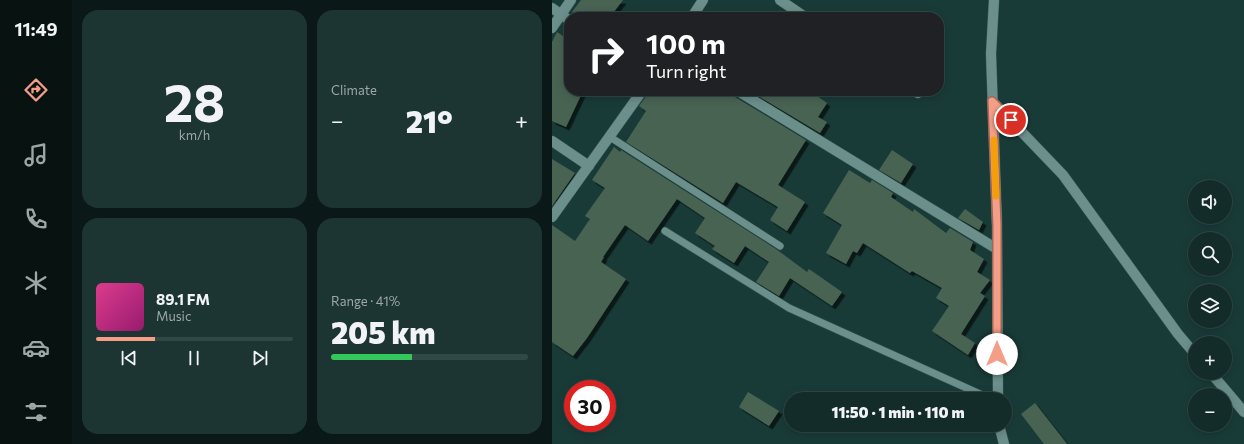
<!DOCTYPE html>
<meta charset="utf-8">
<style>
body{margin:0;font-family:Commissioner,sans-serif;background:#1c3432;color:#f1f3f6;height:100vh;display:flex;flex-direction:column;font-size:15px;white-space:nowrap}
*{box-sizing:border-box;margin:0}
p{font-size:13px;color:#9da7a8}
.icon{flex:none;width:22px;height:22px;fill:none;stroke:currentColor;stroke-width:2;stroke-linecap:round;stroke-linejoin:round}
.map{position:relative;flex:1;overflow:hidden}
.side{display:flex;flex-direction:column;gap:10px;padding:10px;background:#0a1817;width:480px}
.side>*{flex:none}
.hud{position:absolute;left:12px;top:12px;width:380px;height:84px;border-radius:16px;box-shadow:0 2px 10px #0003,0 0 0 1px #324847;background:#202124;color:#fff;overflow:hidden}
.fabs{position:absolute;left:636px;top:180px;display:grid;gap:8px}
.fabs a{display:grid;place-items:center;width:44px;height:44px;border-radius:50%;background:#132c2a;box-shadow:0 2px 10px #0003,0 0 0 1px #324847;font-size:20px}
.speed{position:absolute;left:12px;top:380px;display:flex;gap:8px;font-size:20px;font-weight:700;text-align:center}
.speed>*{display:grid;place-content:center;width:52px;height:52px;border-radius:50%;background:#132c2a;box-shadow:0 2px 10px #0003,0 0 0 1px #324847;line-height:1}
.speed .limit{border:6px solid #d22;background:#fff;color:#111}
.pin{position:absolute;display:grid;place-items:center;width:34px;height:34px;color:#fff;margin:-17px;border:2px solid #fff;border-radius:50%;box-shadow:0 1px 4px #0007}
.me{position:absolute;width:44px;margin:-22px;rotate:0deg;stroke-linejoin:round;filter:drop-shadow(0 0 3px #0008)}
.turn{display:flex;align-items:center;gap:14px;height:84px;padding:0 16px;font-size:18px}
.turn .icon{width:52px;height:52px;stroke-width:2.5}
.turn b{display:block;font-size:28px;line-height:34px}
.big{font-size:30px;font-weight:800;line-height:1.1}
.side .widget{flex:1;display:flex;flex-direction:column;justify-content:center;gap:6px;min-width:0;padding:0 14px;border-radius:16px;background:#1c3432}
.side .dial{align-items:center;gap:0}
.dial b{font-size:52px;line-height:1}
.song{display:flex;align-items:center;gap:12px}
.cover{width:48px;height:48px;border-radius:6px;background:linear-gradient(135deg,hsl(330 70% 55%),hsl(320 70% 35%))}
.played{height:4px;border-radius:2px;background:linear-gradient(90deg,#f49e87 30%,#324847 30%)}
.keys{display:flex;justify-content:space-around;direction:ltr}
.heat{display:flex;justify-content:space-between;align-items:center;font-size:22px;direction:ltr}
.charge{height:6px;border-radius:3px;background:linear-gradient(90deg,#34c759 41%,#324847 0)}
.side .tiles{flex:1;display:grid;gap:10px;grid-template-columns:repeat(2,1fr)}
.trip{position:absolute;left:232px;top:392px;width:228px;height:40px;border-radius:20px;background:#132c2a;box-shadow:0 2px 10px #0003,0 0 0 1px #324847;font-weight:800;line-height:40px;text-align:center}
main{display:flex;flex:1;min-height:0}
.tabs{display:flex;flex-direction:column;width:72px;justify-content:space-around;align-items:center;background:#081211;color:#9da7a8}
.tabs .icon{width:28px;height:28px}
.tabs .active{color:#f49e87}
.tabs b{font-size:18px;color:#f1f3f6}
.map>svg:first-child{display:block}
</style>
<main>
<nav class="tabs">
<b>11:49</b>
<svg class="icon active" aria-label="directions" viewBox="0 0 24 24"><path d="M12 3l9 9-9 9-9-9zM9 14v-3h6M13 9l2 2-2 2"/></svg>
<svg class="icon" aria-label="music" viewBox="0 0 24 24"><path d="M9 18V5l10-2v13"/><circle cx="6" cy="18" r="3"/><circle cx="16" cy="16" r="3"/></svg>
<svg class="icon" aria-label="phone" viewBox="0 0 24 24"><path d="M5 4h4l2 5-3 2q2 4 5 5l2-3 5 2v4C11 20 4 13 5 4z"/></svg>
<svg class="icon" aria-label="climate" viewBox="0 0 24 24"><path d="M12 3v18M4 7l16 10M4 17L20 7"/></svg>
<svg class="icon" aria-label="car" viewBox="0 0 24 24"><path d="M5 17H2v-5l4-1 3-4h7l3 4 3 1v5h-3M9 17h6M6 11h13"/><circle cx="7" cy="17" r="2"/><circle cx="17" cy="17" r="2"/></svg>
<svg class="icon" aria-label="filters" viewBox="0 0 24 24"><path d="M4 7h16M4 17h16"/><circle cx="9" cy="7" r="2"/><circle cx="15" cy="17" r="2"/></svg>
</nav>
<section class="side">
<div class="tiles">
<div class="widget dial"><b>28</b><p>km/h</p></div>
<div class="widget"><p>Climate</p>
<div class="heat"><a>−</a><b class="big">21°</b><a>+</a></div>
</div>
<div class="widget">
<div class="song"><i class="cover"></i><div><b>89.1 FM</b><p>Music</p></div></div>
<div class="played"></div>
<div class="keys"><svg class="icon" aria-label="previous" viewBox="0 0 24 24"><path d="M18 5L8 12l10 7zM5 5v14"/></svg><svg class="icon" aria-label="pause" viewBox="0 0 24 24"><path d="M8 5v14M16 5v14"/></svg><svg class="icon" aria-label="next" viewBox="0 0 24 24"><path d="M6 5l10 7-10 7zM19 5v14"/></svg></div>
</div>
<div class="widget"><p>Range · 41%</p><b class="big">205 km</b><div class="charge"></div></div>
</div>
</section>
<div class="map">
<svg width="692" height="444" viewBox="0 0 692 444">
<defs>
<filter id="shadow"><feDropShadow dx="3.5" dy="3.5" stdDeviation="0" flood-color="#0009"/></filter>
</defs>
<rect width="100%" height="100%" fill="#193b38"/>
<path fill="#496353" filter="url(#shadow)" d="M29 0H71L58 17H27L20 12Z
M5 32 17 40V91H31L14 127 0 121V42Z
M96 91H180L183 97 254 140 226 185 253 202 235 231 218 220 226 207 184 182 171 203 74 142 94 111 87 106 95 95Z
M198 91H258L275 103 266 117 275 122 268 133Z
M62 147 68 152 69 150 224 249 255 272 257 269 290 292 280 306 238 278 227 296 204 282 217 262 193 246 182 263 160 249 163 246 143 233 153 218 125 199 96 241 73 225 51 257H52L49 262 74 279 35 338 21 356 0 342V225L23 241 38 219 33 216 53 188 40 180Z
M340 150 361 164 349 183 327 170Z
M0 159 23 173 0 206Z
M297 170 318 183 320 180 341 193 339 197 361 212 362 209 394 233 398 228 421 242 418 250 432 259 425 272 438 280 428 293 433 296 409 334 423 343 416 355 380 331 397 306 384 298 390 288 360 271 358 273 311 243 305 253 301 251 294 264 274 253 290 225 271 213Z
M413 209 431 222 427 230 406 218Z
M196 392 227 411 217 426 187 407Z
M483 403 515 444H492L469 414Z"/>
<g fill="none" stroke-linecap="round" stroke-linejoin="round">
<defs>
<path id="service" d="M58 137 228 246
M113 231 237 308 439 399"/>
<path id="minor" d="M228 0 253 17
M442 0 439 54 445 226 446 399
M0 8 17 20
M140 17 151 0
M0 28 19 0
M186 91 445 249
M362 91 366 93
M440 101 511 175 626 334 643 354
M0 141 37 166
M0 217 90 91
M659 373 692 412
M447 425 452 444"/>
</defs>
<use href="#service" stroke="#395754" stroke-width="8"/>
<use href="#minor" stroke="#395754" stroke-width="11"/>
<use href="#service" stroke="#6b8f8b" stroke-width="7"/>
<use href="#minor" stroke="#6b8f8b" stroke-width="10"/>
</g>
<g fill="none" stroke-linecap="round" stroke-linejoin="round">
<defs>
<path id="route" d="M445 354V226L440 101 459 120"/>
</defs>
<use href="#route" stroke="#9f6758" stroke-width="10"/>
<use href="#route" stroke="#f49e87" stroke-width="7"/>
<path stroke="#f59e0b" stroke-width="7" d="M442 140 444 196"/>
</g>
</svg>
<div class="fabs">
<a><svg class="icon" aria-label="sound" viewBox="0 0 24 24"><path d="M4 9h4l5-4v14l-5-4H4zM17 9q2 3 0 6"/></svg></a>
<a><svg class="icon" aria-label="search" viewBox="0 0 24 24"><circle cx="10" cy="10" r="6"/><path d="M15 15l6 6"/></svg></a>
<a><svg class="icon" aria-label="layers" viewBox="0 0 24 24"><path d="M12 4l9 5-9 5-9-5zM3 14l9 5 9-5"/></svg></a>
<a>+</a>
<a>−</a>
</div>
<div class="speed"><div class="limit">30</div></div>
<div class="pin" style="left:459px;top:120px;background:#d93025"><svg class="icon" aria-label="arrive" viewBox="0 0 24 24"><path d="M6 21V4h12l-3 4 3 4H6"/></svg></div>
<svg class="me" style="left:445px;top:354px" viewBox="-20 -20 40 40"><circle r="19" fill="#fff"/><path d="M0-13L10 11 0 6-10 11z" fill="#f49e87"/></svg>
<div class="trip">11:50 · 1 min · 110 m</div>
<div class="hud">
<div class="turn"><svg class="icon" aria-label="right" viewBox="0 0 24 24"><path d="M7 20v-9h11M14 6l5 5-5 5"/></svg><div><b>100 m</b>Turn right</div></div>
</div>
</div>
</main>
